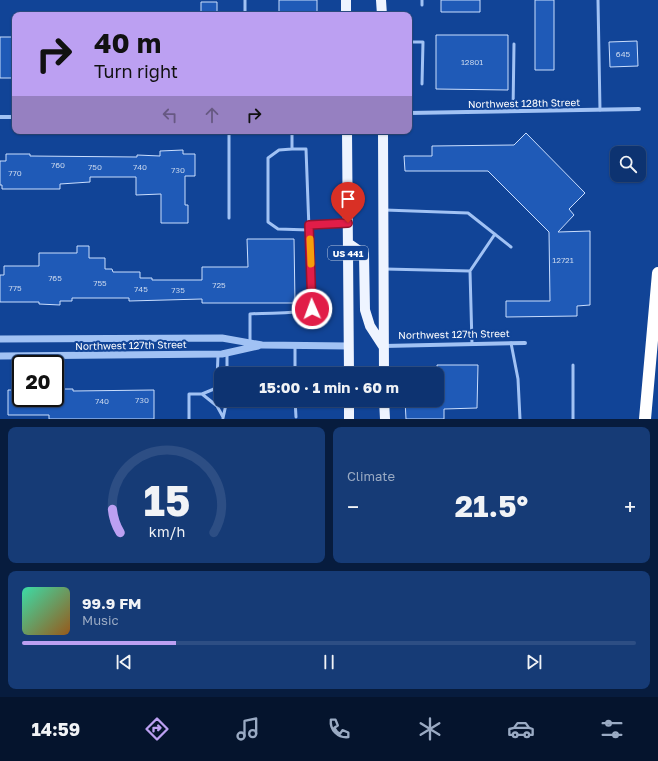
<!DOCTYPE html>
<meta charset="utf-8">
<style>
body{margin:0;font-family:"Golos Text",sans-serif;background:#163b76;color:#f1f3f6;height:100vh;display:flex;flex-direction:column;font-size:15px;white-space:nowrap}
*{box-sizing:border-box;margin:0}
p{font-size:13px;color:#9aaac3}
.icon{flex:none;width:22px;height:22px;fill:none;stroke:currentColor;stroke-width:2;stroke-linecap:round;stroke-linejoin:round}
.map{position:relative;height:419px;overflow:hidden}
.sheet{display:flex;flex-direction:column;gap:8px;padding:8px;background:#071c3e;flex:1}
.sheet>*{flex:none}
.hud{position:absolute;left:12px;top:12px;width:400px;height:122px;border-radius:8px;box-shadow:0 1px 3px #0004,0 0 0 1px #2d4e84;background:#bca0f2;color:#111;overflow:hidden}
.tools{position:absolute;left:610px;top:146px;display:grid;gap:8px}
.tools a{display:grid;place-items:center;width:36px;height:36px;border-radius:8px;background:#0d3371;box-shadow:0 1px 3px #0004,0 0 0 1px #2d4e84;font-size:20px}
.speed{position:absolute;left:12px;top:355px;display:flex;gap:8px;font-size:20px;font-weight:700;text-align:center}
.speed>*{display:grid;place-content:center;width:52px;height:52px;border-radius:50%;background:#0d3371;box-shadow:0 1px 3px #0004,0 0 0 1px #2d4e84;line-height:1}
.speed .limit{border:2px solid #111;border-radius:6px;background:#fff;color:#111}
.pin{position:absolute;display:grid;place-items:center;width:34px;height:34px;color:#fff;margin:-41px -17px;border-radius:50% 50% 50% 0;rotate:-45deg;box-shadow:0 0 4px #0007}
.pin .icon{rotate:45deg}
.me{position:absolute;width:44px;margin:-22px;rotate:358deg;stroke-linejoin:round;filter:drop-shadow(0 0 3px #0008)}
.turn{display:flex;align-items:center;gap:14px;height:84px;padding:0 16px;font-size:18px}
.turn .icon{width:52px;height:52px;stroke-width:2.5}
.turn b{display:block;font-size:28px;line-height:34px}
.lanes{display:flex;align-items:center;height:38px;padding:0 16px;background:#0003;justify-content:center;gap:20px;direction:ltr}
.lanes .off{opacity:.35}
.big{font-size:30px;font-weight:700;line-height:1.1}
.sheet .tile{flex:1;display:flex;flex-direction:column;justify-content:center;gap:6px;min-width:0;padding:0 14px;border-radius:8px;background:#163b76}
.sheet .dial{align-items:center;gap:0}
.dial svg{height:104px;overflow:visible;fill:none;stroke:#2d4e84;stroke-width:7;stroke-linecap:round;text-anchor:middle}
.dial text{fill:#f1f3f6;stroke:none}
.song{display:flex;align-items:center;gap:12px}
.cover{width:48px;height:48px;border-radius:6px;background:linear-gradient(135deg,hsl(160 70% 55%),hsl(30 70% 35%))}
.played{height:4px;border-radius:2px;background:linear-gradient(90deg,#bca0f2 25%,#2d4e84 25%)}
.keys{display:flex;justify-content:space-around;direction:ltr}
.heat{display:flex;justify-content:space-between;align-items:center;font-size:22px;direction:ltr}
.sheet .tiles{flex:1;display:grid;gap:8px;grid-template-columns:1fr 1fr}
.tile:last-child{grid-column:span 2}
.trip{position:absolute;left:214px;top:367px;width:230px;height:40px;border-radius:8px;background:#0d3371;box-shadow:0 1px 3px #0004,0 0 0 1px #2d4e84;font-weight:700;line-height:40px;text-align:center}
.tab-bar{display:flex;height:64px;justify-content:space-around;align-items:center;background:#05142d;color:#9aaac3}
.tab-bar .icon{width:28px;height:28px}
.tab-bar .current{color:#bca0f2}
.tab-bar b{font-size:18px;color:#f1f3f6}
.map>svg:first-child{display:block}
</style>
<div class="map">
<svg width="658" height="419" viewBox="0 0 658 419">
<rect width="100%" height="100%" fill="#114497"/>
<path fill="#1f5ab7" stroke="#cadefe" d="M279 0H317V15H279Z
M441 0H480V12H441Z
M535 0H554V70H535Z
M201 2H217V15H201Z
M436 35H508V90L436 89Z
M0 37H15V78H0Z
M637 41 638 66 610 67 609 42Z
M526 133 585 193 569 209 574 215 558 232 590 231V305L577 306V316L506 317V301H550L549 232 488 171H405L404 156H432V146L514 145Z
M183 150V154H195V176H185V205H188V223H161V194L136 195V177H90V182L60 184V189H2V185H0V161H6V154H30V156L137 157V155L160 156V151Z
M247 239H294L295 303H202V299L129 301V298H72V301H60V305L39 304V302H0V275H4V266H39V253H77V246H89V258H105V269H112L113 272H140V278H152V280H202V267H248Z
M437 365H478L477 408 444 409V419H406L405 400H437Z
M55 389H73V391L154 390V419H49V415H8V390H21V398H55Z"/>
<g fill="none" stroke-linecap="round" stroke-linejoin="round">
<path stroke="#a1c2f4" stroke-width="3" d="M598 0 600 110
M422 5V0
M245 15V0
M409 42H423L422 84
M513 111 514 44
M229 131V218
M292 149 279 150 268 158V222L278 229 309 230
M385 210 468 213 511 247
M309 225 345 223
M385 269 470 271 495 234
M470 271 472 344
M250 343V314C271 312 292 315 312 309L306 149H292V131
M511 343 518 379 520 419
M295 345V374
M218 355 217 380 214 389 202 394 217 406 223 417
M573 365V419
M227 374V354
M295 400 296 417
M223 418 227 400
M189 419V394H202"/>
<path stroke="#a1c2f4" stroke-width="4" d="M409 113 639 109
M0 117H15
M384 346 525 343"/>
<path stroke="#a1c2f4" stroke-width="7" d="M0 339 222 338 262 345 348 346
M0 356 222 354 258 346"/>
<path stroke="#eef4ff" stroke-width="10" d="M346 0V15
M381 0 382 15
M347 131 349 374
M383 131 384 374
M348 243 364 254 365 310 370 326 383 346
M349 400V419
M384 400 385 419"/>
<path stroke="#fff" stroke-width="12" d="M645 419 658 273"/>
</g>
<g fill="none" stroke-linecap="round" stroke-linejoin="round">
<defs>
<path id="route" d="M312 309 309 225 348 223"/>
</defs>
<use href="#route" stroke="#92132f" stroke-width="10"/>
<use href="#route" stroke="#e11d48" stroke-width="7"/>
<path stroke="#f59e0b" stroke-width="7" d="M310 239 311 264"/>
</g>
<g text-anchor="middle" dominant-baseline="central" stroke-width="4" stroke-linejoin="round" paint-order="stroke">
<g font-size="8" fill="#c7d6ed">
<text x="623" y="54">645</text>
<text x="472" y="62">12801</text>
<text x="58" y="165">760</text>
<text x="95" y="167">750</text>
<text x="140" y="167">740</text>
<text x="178" y="170">730</text>
<text x="15" y="173">770</text>
<text x="563" y="260">12721</text>
<text x="55" y="278">765</text>
<text x="100" y="283">755</text>
<text x="219" y="285">725</text>
<text x="15" y="288">775</text>
<text x="141" y="289">745</text>
<text x="178" y="290">735</text>
<text x="142" y="400">730</text>
<text x="102" y="401">740</text>
</g>
<rect fill="#114497" stroke="#b8c7e0" stroke-width="1" x="328" y="246" width="40" height="14" rx="3"/>
<g font-size="9" font-weight="bold" fill="#fff">
<text x="348" y="253">US 441</text>
</g>
<g font-size="10" fill="#fff" stroke="#114497">
<text transform="translate(524 103) rotate(-1)">Northwest 128th Street</text>
<text transform="translate(454 334) rotate(-1)">Northwest 127th Street</text>
<text transform="translate(131 345) rotate(-1)">Northwest 127th Street</text>
</g>
</g>
</svg>
<div class="tools">
<a><svg class="icon" aria-label="search" viewBox="0 0 24 24"><circle cx="10" cy="10" r="6"/><path d="M15 15l6 6"/></svg></a>
</div>
<div class="speed"><div class="limit">20</div></div>
<div class="pin" style="left:348px;top:223px;background:#d93025"><svg class="icon" aria-label="arrive" viewBox="0 0 24 24"><path d="M6 21V4h12l-3 4 3 4H6"/></svg></div>
<svg class="me" style="left:312px;top:309px" viewBox="-20 -20 40 40"><circle r="17" fill="#e11d48" stroke="#fff" stroke-width="3"/><path d="M0-11L8 9 0 5-8 9z" fill="#fff"/></svg>
<div class="trip">15:00 · 1 min · 60 m</div>
<div class="hud">
<div class="turn"><svg class="icon" aria-label="right" viewBox="0 0 24 24"><path d="M7 20v-9h11M14 6l5 5-5 5"/></svg><div><b>40 m</b>Turn right</div></div>
<div class="lanes"><svg class="icon off" aria-label="left" viewBox="0 0 24 24"><path d="M17 20v-9H6M10 6l-5 5 5 5"/></svg><svg class="icon off" aria-label="ahead" viewBox="0 0 24 24"><path d="M12 20V5M6 11l6-6 6 6"/></svg><svg class="icon" aria-label="right" viewBox="0 0 24 24"><path d="M7 20v-9h11M14 6l5 5-5 5"/></svg></div>
</div>
</div>
<section class="sheet">
<div class="tiles">
<div class="tile dial"><svg viewBox="0 0 100 80">
<path d="M14 69A42 42 0 1 1 86 69"/>
<path d="M14 69A42 42 0 0 1 8 51" stroke="#bca0f2"/>
<text x="50" y="56" font-size="32" font-weight="700">15</text>
<text x="50" y="72" font-size="11">km/h</text>
</svg></div>
<div class="tile"><p>Climate</p>
<div class="heat"><a>−</a><b class="big">21.5°</b><a>+</a></div>
</div>
<div class="tile">
<div class="song"><i class="cover"></i><div><b>99.9 FM</b><p>Music</p></div></div>
<div class="played"></div>
<div class="keys"><svg class="icon" aria-label="previous" viewBox="0 0 24 24"><path d="M18 5L8 12l10 7zM5 5v14"/></svg><svg class="icon" aria-label="pause" viewBox="0 0 24 24"><path d="M8 5v14M16 5v14"/></svg><svg class="icon" aria-label="next" viewBox="0 0 24 24"><path d="M6 5l10 7-10 7zM19 5v14"/></svg></div>
</div>
</div>
</section>
<nav class="tab-bar">
<b>14:59</b>
<svg class="icon current" aria-label="directions" viewBox="0 0 24 24"><path d="M12 3l9 9-9 9-9-9zM9 14v-3h6M13 9l2 2-2 2"/></svg>
<svg class="icon" aria-label="music" viewBox="0 0 24 24"><path d="M9 18V5l10-2v13"/><circle cx="6" cy="18" r="3"/><circle cx="16" cy="16" r="3"/></svg>
<svg class="icon" aria-label="phone" viewBox="0 0 24 24"><path d="M5 4h4l2 5-3 2q2 4 5 5l2-3 5 2v4C11 20 4 13 5 4z"/></svg>
<svg class="icon" aria-label="climate" viewBox="0 0 24 24"><path d="M12 3v18M4 7l16 10M4 17L20 7"/></svg>
<svg class="icon" aria-label="car" viewBox="0 0 24 24"><path d="M5 17H2v-5l4-1 3-4h7l3 4 3 1v5h-3M9 17h6M6 11h13"/><circle cx="7" cy="17" r="2"/><circle cx="17" cy="17" r="2"/></svg>
<svg class="icon" aria-label="filters" viewBox="0 0 24 24"><path d="M4 7h16M4 17h16"/><circle cx="9" cy="7" r="2"/><circle cx="15" cy="17" r="2"/></svg>
</nav>
